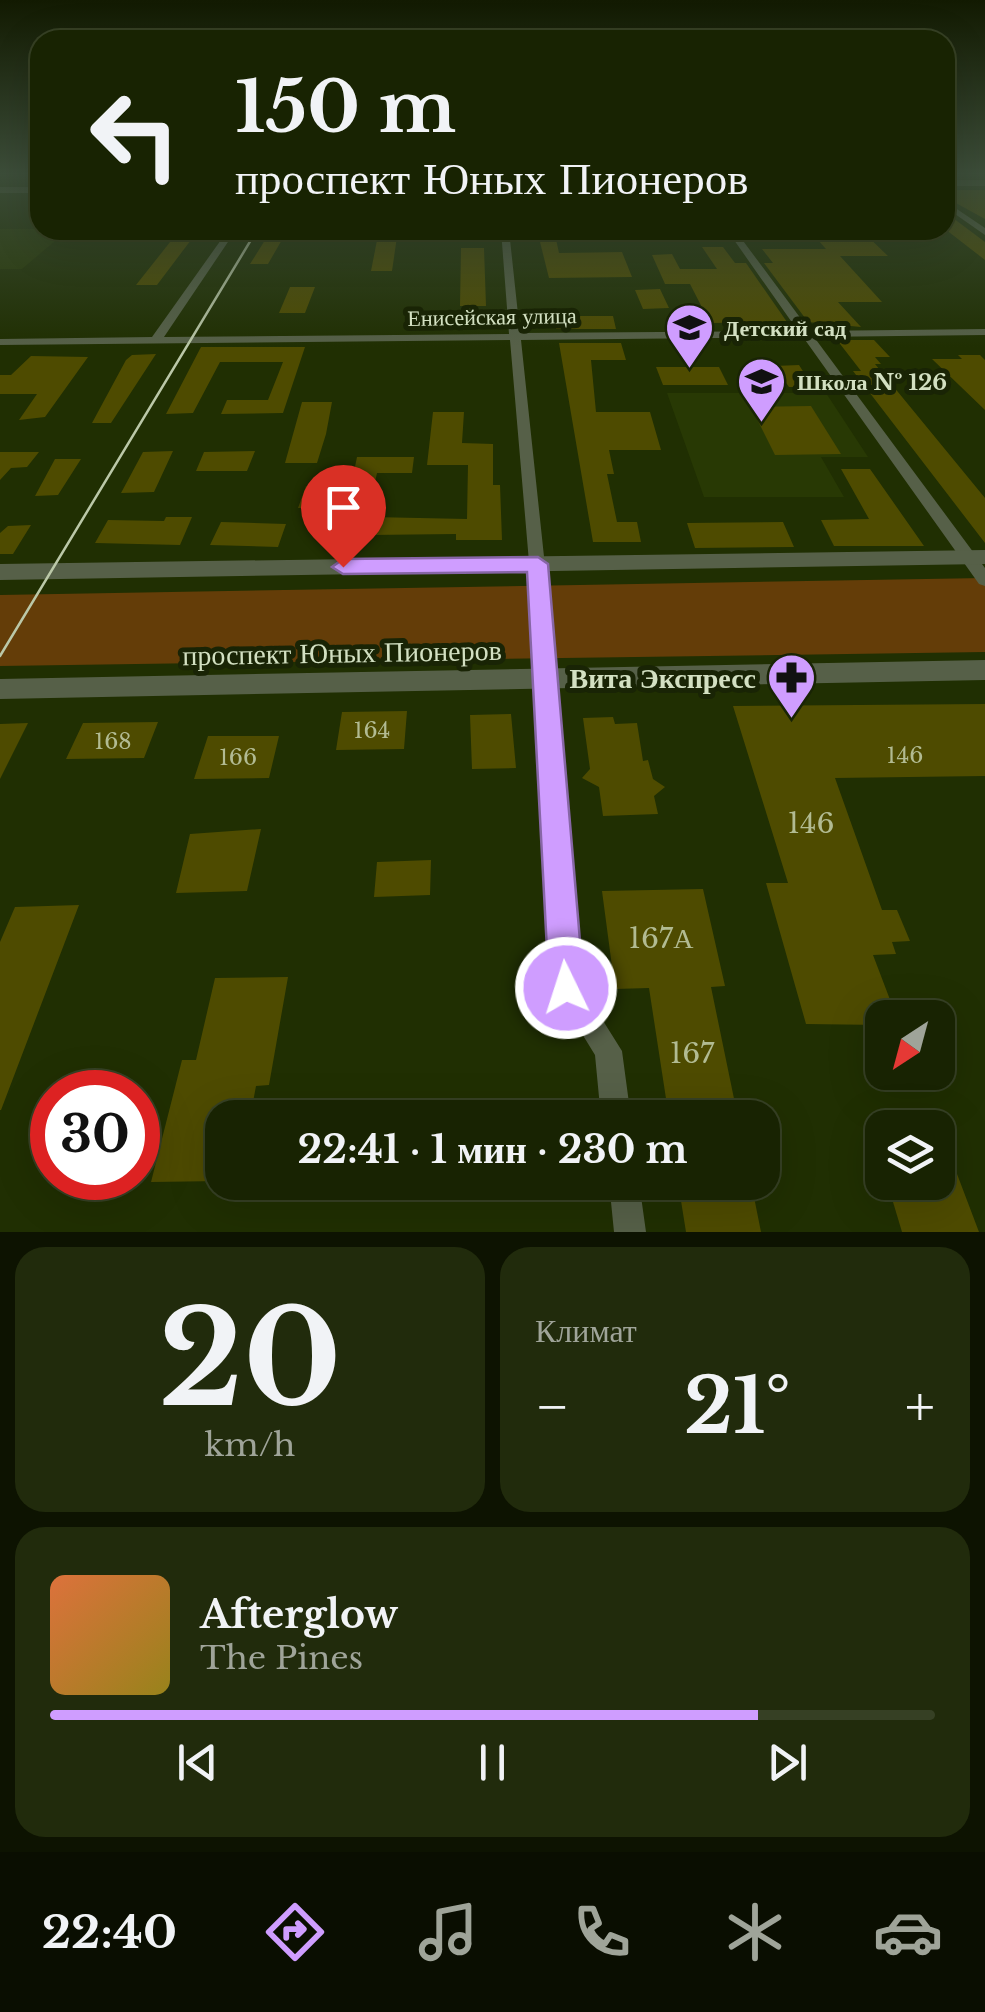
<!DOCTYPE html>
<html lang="ru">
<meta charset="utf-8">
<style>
body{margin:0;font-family:"Libre Baskerville",serif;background:#212b0c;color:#f1f3f6;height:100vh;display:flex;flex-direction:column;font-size:38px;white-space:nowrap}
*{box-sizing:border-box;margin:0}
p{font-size:32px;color:#9fa499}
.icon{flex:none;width:55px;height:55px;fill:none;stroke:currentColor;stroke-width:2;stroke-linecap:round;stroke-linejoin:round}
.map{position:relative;height:1232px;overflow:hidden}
.drawer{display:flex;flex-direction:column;gap:15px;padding:15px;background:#0d1301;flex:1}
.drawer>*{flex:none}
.banner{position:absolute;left:30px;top:30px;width:925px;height:210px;border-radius:30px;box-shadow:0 10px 40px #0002,0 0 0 2px #364024;background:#182302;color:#f1f3f6;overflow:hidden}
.needle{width:65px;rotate:216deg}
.controls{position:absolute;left:865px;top:1000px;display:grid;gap:20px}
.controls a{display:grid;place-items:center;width:90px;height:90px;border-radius:20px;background:#182302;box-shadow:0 10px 40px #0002,0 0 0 2px #364024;font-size:50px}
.speed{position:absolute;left:30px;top:1070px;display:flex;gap:20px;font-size:50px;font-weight:700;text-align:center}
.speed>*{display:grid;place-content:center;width:130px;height:130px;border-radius:50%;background:#182302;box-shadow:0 10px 40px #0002,0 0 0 2px #364024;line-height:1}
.speed .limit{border:15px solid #d22;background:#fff;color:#111}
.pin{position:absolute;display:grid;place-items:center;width:85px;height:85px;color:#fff;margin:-102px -42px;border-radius:50% 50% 50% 0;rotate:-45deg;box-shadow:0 0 10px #0007}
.pin .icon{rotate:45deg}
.me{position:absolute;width:110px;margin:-55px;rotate:356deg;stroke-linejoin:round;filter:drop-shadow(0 0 8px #0008)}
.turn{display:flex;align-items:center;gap:35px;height:210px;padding:0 40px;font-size:45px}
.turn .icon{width:130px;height:130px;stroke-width:2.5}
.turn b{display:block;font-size:70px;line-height:85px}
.big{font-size:75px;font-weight:700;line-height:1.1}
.drawer .widget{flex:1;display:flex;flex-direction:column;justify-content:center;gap:15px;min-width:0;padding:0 35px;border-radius:30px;background:#212b0c}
.drawer .dial{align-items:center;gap:0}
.dial b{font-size:130px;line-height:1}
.song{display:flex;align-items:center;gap:30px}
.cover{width:120px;height:120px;border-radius:15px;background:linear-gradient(135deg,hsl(20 70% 55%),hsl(50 70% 35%))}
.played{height:10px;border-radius:5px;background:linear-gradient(90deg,#cf9dff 80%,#364024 80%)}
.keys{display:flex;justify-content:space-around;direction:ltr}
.heat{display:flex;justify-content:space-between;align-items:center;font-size:55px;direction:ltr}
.drawer .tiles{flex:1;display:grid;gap:15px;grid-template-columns:1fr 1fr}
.widget:last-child{grid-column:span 2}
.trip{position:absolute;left:205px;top:1100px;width:575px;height:100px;border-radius:30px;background:#182302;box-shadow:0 10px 40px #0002,0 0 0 2px #364024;font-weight:700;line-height:100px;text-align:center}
.dock{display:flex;height:160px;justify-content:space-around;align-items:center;background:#0a0e01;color:#9fa499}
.dock .icon{width:70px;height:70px}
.dock .selected{color:#cf9dff}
.dock b{font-size:45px;color:#f1f3f6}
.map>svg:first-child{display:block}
</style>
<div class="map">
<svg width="985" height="1232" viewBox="0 0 985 1232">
<rect width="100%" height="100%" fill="#202f02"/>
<path fill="#283904" d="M0 229H40L68 230 22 269H0Z
M667 393H826L868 457H821L844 497H704Z"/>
<path fill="#643d08" d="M985 578V652L0 666V595Z"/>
<path fill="#4e4b00" d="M945 190H985V219L945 197Z
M945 212 985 242V260L945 229Z
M379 230H398L392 271H371Z
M537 230H554L559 253 622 252 632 277 549 278Z
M809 230H861L888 256H840L882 302H838L861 327 808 322 764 263H773L762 249H826Z
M178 232H197L157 285H136Z
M267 237 283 238 268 264H250Z
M702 247H723L735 263H746L787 322 710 323 690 284H665L652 255 672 254 680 269H717Z
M461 248H484L486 306H460Z
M290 287H315L305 313H279Z
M660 289 669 308 643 309 635 290Z
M554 316H613L616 329H556Z
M837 340H874L890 357H875L881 364H875L985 498V543L853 371H861Z
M559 343H621L626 360H591L596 412H650L661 450H609L614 474H607L617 522H637L641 542H593Z
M201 347H305L283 413 221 414 227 400H268L283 362H220L193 413 166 414Z
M156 354 111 423H92L126 360 132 355Z
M958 355H980L985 360V410L932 359H962Z
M31 356 88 357 45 417 19 420 37 394H0V375H11Z
M799 365 813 387H789L774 366Z
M656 367H719L728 385H663Z
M302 402H332L326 434 317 463H285Z
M811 406 841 454 775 455 751 407Z
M433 412H464L462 443 493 444V485H500L502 540H456V534L369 535 371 517 467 519 468 465H427Z
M173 451 154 492 121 493 143 452Z
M255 451 247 471H196L204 452Z
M0 452H39L27 467 11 468 0 480Z
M357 457H414L412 473H377L369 509 298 508 306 486H351Z
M55 459H81L58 495 35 496Z
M841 469H870L924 546H834L821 520 869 519Z
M166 517H192L180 545 95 543 108 520 164 521Z
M221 522 286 524 278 547 210 545Z
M783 522 794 547 695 548 687 523Z
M31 525 13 554H0V533L8 526Z
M985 704V776L835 778 882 910H897L910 941 892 942 896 954 873 955 897 1018H882V1025L806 1024 766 883H788L733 706Z
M407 711 404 749 336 750 342 712Z
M511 714 516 768 472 769 470 715Z
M613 717 615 724 637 723 643 761 648 760 653 779 665 787 654 796 658 814 603 816 599 787 582 778 590 769 583 718Z
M158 722 144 758 66 759 83 723Z
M28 723 0 779V724Z
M208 736H279L269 778 194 779Z
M261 829 247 891 176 893 190 834Z
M431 860 430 895 374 897 377 862Z
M703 889 725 986 711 987 738 1118H669L649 988 615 989 602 891Z
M79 905 1 1110H0V942L15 907Z
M288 977 269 1085 256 1086 250 1118H222V1181L151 1182 182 1060H196L215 978Z
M954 1166 979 1232H902L887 1182H938V1167Z
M678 1182H751L761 1232H686Z"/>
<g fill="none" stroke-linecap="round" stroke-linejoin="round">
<path fill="#566048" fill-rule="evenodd" d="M945 201 985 228V235L945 207Z
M228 230H236L164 337 509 334 501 230H509L520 333 798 331 727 230H735L810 331 985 329V335L814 337 985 568V586L979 584 803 337 521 340 557 679 580 984 622 1051 631 1118H601L595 1055 554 988 539 679 510 340 0 345V339L152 337Z
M609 1182H639L646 1232H614Z"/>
<path fill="#566048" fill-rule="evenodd" d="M945 180H985V186H945Z
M0 187H40V193H0Z
M985 550V564L0 580V564Z
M985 660V680L0 699V679Z"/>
<path stroke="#bbc8a8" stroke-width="2.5" d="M0 656 257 230"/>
</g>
<linearGradient id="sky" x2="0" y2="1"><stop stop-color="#121a01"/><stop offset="0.5" stop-color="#3c4d39"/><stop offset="1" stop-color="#3c4d39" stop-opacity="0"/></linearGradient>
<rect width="985" height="347" fill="url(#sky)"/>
<path fill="#cf9dff" stroke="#8766a6" stroke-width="2.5" d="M538 557 548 564 584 988 579 1001 566 1006 554 1001 549 988 527 572 343 574 332 567 343 559Z"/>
<defs>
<symbol id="school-pin" viewBox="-11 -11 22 30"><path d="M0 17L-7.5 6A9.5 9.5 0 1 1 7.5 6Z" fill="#cf9dff" stroke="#192405"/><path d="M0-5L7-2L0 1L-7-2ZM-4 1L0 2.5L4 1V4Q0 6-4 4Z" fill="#111"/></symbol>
<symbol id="pharmacy-pin" viewBox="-11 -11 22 30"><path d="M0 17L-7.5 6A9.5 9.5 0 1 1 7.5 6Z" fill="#cf9dff" stroke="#192405"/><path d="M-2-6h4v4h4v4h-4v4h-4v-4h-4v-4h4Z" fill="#111"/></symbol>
</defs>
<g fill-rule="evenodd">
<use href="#school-pin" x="662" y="300" width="55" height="75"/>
<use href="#school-pin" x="734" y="354" width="55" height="75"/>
<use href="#pharmacy-pin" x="764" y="650" width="55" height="75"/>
</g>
<g text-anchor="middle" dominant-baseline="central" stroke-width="10" stroke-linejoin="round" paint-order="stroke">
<g font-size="22" fill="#d3e0c2" stroke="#192405">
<text transform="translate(492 317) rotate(-1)">Енисейская улица</text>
</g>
<g font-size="22" font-weight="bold" fill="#d3e0c2" stroke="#192405" text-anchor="start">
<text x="724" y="328">Детский сад</text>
<text x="797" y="382">Школа № 126</text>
</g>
<g font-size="22" fill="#b2bb92">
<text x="372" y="730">164</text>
<text x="113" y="741">168</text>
<text x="905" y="755">146</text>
<text x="238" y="757">166</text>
</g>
<g font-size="28" fill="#d3e0c2" stroke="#192405">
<text transform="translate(342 653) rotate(-1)">проспект Юных Пионеров</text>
</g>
<g font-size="28" font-weight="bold" fill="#d3e0c2" stroke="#192405" text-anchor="end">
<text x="756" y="678">Вита Экспресс</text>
</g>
<g font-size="28" fill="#b2bb92">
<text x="811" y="823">146</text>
<text x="661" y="938">167А</text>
<text x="692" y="1053">167</text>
</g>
</g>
</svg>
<div class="controls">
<a><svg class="needle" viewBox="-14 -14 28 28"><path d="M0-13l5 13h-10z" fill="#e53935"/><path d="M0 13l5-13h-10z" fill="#9fa499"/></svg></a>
<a><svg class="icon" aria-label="layers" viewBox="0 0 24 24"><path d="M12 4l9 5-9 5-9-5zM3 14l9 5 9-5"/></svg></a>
</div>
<div class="speed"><div class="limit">30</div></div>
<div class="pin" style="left:343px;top:567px;background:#d93025"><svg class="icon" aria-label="arrive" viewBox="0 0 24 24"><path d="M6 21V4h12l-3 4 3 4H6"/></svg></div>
<svg class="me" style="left:566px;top:988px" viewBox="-20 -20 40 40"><circle r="17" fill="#cf9dff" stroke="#fff" stroke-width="3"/><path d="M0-11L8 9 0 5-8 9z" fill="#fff"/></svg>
<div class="trip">22:41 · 1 мин · 230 m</div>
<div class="banner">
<div class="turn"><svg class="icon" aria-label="left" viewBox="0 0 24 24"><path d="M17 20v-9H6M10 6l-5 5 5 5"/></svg><div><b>150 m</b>проспект Юных Пионеров</div></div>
</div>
</div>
<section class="drawer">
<div class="tiles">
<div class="widget dial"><b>20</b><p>km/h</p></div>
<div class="widget"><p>Климат</p>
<div class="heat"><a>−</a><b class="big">21°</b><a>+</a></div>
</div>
<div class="widget">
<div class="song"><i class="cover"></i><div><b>Afterglow</b><p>The Pines</p></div></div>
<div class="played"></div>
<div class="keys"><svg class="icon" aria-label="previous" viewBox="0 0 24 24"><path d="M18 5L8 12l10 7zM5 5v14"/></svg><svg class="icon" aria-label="pause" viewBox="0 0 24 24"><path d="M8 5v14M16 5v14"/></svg><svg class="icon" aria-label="next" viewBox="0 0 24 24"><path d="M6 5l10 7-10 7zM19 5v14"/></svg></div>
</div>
</div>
</section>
<nav class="dock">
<b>22:40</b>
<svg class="icon selected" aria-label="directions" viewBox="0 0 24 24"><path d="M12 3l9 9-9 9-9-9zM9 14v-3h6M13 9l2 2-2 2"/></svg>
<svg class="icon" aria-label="music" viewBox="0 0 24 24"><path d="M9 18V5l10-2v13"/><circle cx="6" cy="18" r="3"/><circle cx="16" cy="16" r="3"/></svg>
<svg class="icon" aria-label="phone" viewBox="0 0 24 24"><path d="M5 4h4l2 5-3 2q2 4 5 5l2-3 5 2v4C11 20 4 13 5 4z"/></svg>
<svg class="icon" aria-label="climate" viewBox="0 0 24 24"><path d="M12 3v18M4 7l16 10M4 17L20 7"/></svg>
<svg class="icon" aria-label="car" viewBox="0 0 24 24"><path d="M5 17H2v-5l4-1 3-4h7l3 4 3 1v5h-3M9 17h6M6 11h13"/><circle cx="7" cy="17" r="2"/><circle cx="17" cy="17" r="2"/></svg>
</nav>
